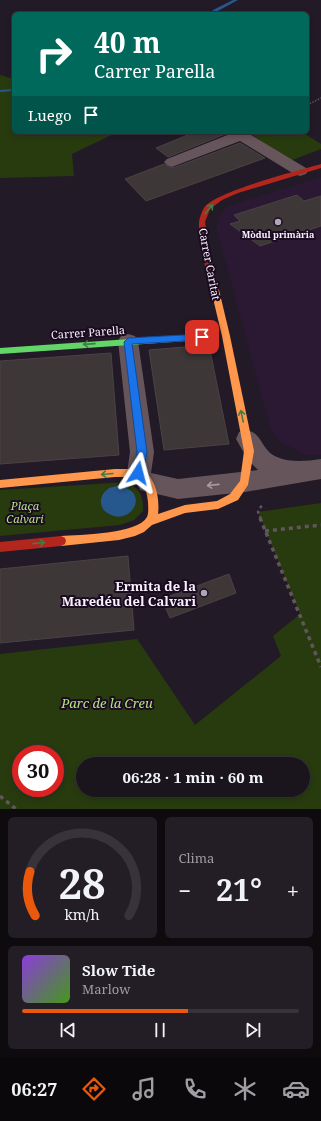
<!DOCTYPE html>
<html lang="es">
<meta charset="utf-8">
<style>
body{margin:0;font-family:"Noto Serif",serif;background:#231d25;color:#f1f3f6;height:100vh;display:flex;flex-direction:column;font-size:15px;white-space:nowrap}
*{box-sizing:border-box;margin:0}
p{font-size:13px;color:#9f9ea3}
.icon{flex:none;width:22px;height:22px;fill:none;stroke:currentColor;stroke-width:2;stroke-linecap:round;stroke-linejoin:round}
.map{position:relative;height:809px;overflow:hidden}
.panel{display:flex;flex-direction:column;gap:8px;padding:8px;background:#0e0b0f;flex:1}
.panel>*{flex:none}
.hud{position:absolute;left:12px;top:12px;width:297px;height:122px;border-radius:6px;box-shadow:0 2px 6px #0003,0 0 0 1px #38333b;background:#00695c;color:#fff;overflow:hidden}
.speed{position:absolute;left:12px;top:745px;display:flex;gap:8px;font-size:20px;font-weight:700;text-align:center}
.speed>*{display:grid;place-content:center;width:52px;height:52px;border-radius:50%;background:#1a141c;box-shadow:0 2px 6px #0003,0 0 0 1px #38333b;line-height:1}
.speed .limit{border:6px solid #d22;background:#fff;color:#111}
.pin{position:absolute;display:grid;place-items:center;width:34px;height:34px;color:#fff;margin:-17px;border-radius:8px;box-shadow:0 2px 6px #0006}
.me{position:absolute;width:44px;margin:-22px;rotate:9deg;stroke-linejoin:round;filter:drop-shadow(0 0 3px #0008)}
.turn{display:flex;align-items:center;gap:14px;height:84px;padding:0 16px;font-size:18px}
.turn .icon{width:52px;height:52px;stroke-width:2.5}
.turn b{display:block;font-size:28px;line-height:34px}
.then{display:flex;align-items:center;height:38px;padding:0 16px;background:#0003;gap:8px;font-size:15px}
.big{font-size:30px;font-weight:700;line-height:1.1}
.panel .widget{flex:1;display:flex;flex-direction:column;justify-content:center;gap:6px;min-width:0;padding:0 14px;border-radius:6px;background:#231d25}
.panel .dial{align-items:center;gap:0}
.dial svg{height:104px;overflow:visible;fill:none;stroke:#38333b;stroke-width:7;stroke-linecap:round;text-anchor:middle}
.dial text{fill:#f1f3f6;stroke:none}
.song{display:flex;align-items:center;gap:12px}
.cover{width:48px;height:48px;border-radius:6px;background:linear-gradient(135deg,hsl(270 70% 55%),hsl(100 70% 35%))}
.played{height:4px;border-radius:2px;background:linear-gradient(90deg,#ea580c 60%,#38333b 60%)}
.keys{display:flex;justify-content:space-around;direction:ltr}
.heat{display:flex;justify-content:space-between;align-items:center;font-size:22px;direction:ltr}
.panel .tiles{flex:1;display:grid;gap:8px;grid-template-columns:1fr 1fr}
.widget:last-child{grid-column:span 2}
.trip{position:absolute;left:76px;top:757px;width:234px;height:40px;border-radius:20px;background:#1a141c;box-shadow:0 2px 6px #0003,0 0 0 1px #38333b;font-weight:700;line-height:40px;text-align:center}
.tabs{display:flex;height:64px;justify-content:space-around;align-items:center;background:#0a080b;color:#9f9ea3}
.tabs .icon{width:28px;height:28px}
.tabs .selected{color:#ea580c}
.tabs b{font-size:18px;color:#f1f3f6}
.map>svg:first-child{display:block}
</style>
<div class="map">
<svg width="321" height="809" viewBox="0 0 321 809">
<rect width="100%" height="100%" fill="#221a26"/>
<path fill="#2b1934" d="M321 177V455H304L280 441 271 430 217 230 218 220 226 207Z"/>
<path fill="#273b0f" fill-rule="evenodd" d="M0 75 14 79V132H118L72 154 74 176 0 178Z
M248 132H302L321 144V149L290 161Z
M128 482C141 491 143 495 143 511L134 520 120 525 0 536V490Z
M321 503V809H0V654L137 639 195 725 281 656 273 636 300 614 258 512ZM21 754H55V788H21ZM83 764H303V790H83Z"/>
<path fill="#26588e" d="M117 486C154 490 129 530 106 512 98 506 100 494 108 489 110 487 114 487 117 486Z"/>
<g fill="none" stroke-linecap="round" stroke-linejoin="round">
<path fill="#26588e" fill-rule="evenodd" d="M233 0H238L216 12 215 14H211L213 10Z
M14 89V91L0 92V90Z"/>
</g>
<path fill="#3e3738" stroke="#4a4244" d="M195 132H230L168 157 156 148Z
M240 143 265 158 146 201 125 179 164 164 173 168Z
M297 195 304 201 321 196V226L260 246 230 224 240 221 234 215Z
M209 345 229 444 164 450 149 350Z
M111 353 119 455 0 464V361Z
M128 556 134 630 0 643V569Z
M229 574 236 593 170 618 162 599Z"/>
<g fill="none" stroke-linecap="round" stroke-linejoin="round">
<path stroke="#62565d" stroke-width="1.5" stroke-dasharray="1.5 1.5" stroke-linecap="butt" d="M307 105 321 98"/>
<path stroke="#62565d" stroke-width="2.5" stroke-dasharray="3 3" stroke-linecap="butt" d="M261 519 258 512 263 503"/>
<path stroke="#62565d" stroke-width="3.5" stroke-dasharray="4 4" stroke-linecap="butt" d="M260 518 321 667
M265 531 321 525
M0 796 16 809"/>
<path fill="#66555b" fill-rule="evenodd" d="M235 132H246L306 168 308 171 306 174 300 176 294 174 240 141 177 165 172 167 167 165 164 162 167 159Z
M128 334 135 336 138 341 154 452 151 473 178 479 258 470 248 460 236 439 239 432C262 425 259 450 277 457 291 463 307 461 321 459V479L245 492 178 499 140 490 137 482 131 480 127 473 130 452 118 341 121 336Z"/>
<path fill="#63d668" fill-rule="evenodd" d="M202 334 206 337 202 340 0 354V348Z"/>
<path fill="#ff974d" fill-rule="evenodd" d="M215 287 219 290 230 336 254 451 248 485 238 500 218 509 185 513 152 525 144 532 135 536 119 540 61 546 57 544 56 541 57 538 61 536C79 535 138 534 147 517 149 512 148 506 148 502 147 491 144 484 137 477H115L0 488V480L115 469H139C156 475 160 499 158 514L185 505 217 501 230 494 240 481 244 451 222 336 211 290Z"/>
<path fill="#b3261e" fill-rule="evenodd" d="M321 164V168L238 193 222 200 210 209 205 222 210 254 219 290 215 293 212 292C207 280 198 235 199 223 199 219 202 211 204 208 213 192 300 170 321 164Z
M61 536 65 538 66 541 65 544 61 546 0 552V542Z"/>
</g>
<defs><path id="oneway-shaft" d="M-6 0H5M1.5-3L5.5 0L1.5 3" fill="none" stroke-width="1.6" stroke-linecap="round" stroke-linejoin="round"/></defs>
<g stroke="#427b48">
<use href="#oneway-shaft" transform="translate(209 209) rotate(-49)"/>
<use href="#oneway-shaft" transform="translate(89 344) rotate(176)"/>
<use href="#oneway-shaft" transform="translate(242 416) rotate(-102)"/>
<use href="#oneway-shaft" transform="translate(107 474) rotate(175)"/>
<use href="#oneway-shaft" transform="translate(39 543) rotate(-6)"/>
</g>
<use stroke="#a89ba4" href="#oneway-shaft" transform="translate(213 485) rotate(174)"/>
<path fill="#1a73e8" stroke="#114b97" d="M202 334 206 337 202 340 132 344 147 452 143 473 142 476 138 478 135 476 134 473 137 452 124 342 128 338Z"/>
<g fill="#aea6b2" stroke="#1a0b21" stroke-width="1.5">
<circle cx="278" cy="222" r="4"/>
<circle cx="204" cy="593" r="4"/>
</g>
<g text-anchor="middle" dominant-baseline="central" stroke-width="4" stroke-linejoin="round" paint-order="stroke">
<g font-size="9" font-weight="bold" fill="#f9f1fd" stroke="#1a0b21">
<text x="278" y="234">Mòdul primària</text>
</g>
<g font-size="11" fill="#f9f1fd" stroke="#1a0b21">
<text transform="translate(210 264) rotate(79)">Carrer Caritat</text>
<text transform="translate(88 332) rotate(-4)">Carrer Parella</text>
</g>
<g font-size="11" font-style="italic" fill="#b2e581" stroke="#1a0b21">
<text x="25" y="505">Plaça<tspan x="25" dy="13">Calvari</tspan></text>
</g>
<g font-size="13" font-weight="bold" fill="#f9f1fd" stroke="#1a0b21" text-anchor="end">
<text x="196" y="586">Ermita de la<tspan x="196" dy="15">Maredéu del Calvari</tspan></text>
</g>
<g font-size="13" font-style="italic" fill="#b2e581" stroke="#1a0b21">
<text x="107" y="703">Parc de la Creu</text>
</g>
</g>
</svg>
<div class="speed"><div class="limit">30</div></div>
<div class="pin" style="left:202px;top:337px;background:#d93025"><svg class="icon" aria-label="arrive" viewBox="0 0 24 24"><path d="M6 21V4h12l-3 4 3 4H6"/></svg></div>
<svg class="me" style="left:138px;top:473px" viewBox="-20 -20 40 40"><path d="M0-17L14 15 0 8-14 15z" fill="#1a73e8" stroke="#fff" stroke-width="4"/></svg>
<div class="trip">06:28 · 1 min · 60 m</div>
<div class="hud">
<div class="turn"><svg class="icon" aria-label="right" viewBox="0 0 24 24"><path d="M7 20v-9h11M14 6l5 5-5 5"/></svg><div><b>40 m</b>Carrer Parella</div></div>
<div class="then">Luego<svg class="icon" aria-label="arrive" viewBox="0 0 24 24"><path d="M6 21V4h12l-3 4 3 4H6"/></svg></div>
</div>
</div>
<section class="panel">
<div class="tiles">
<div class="widget dial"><svg viewBox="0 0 100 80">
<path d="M14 69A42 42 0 1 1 86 69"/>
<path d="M14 69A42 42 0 0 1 10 35" stroke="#ea580c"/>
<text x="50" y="56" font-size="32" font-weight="700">28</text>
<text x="50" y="72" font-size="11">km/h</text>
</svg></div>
<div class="widget"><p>Clima</p>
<div class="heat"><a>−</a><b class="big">21°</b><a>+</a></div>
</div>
<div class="widget">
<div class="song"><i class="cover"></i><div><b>Slow Tide</b><p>Marlow</p></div></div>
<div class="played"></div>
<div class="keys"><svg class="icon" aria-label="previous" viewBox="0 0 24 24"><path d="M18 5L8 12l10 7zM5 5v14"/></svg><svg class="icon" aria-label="pause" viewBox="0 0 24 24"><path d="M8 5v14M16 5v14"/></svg><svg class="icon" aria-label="next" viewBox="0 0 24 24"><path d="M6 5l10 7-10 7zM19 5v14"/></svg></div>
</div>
</div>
</section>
<nav class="tabs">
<b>06:27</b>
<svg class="icon selected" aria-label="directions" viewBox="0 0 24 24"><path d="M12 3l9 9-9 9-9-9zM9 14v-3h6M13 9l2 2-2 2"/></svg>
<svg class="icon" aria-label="music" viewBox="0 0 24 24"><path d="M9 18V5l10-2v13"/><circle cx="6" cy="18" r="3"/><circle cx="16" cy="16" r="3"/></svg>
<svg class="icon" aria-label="phone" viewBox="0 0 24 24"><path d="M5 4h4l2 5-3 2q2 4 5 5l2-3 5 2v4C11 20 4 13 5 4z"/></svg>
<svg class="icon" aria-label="climate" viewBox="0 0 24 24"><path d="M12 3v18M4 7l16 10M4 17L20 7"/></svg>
<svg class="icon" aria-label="car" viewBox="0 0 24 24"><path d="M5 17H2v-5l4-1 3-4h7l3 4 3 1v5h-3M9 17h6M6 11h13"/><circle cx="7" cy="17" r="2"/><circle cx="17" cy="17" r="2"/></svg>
</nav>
